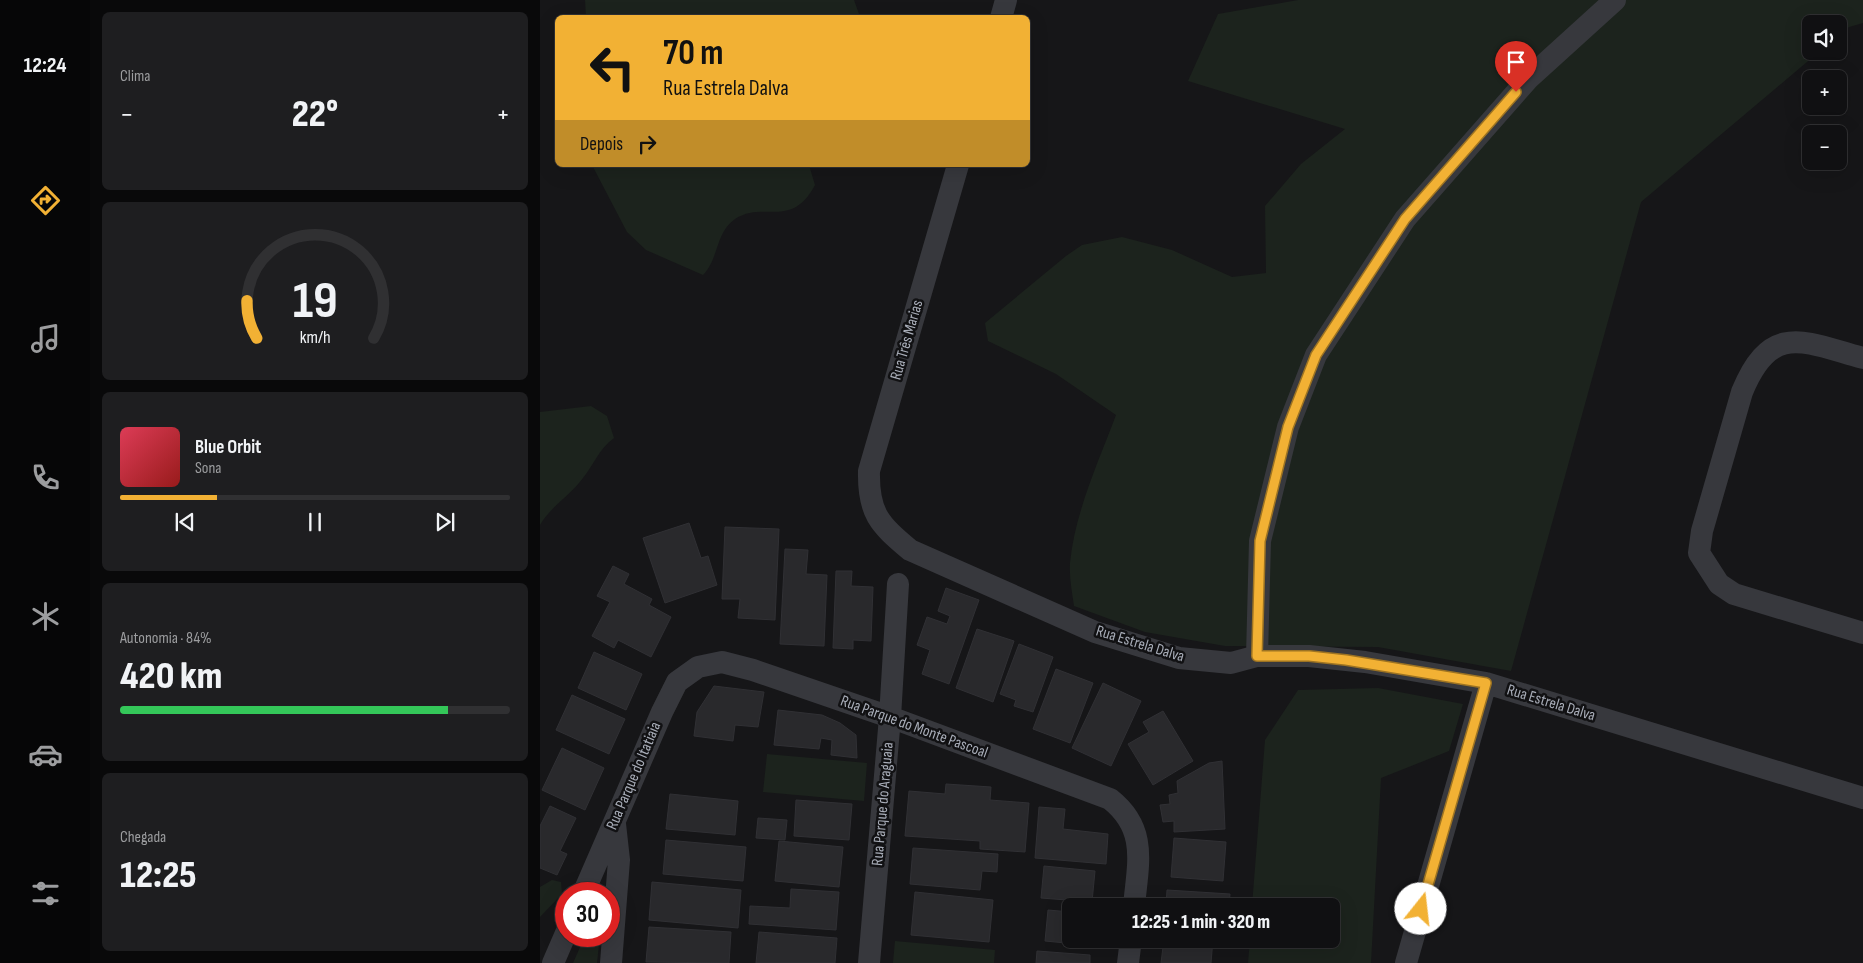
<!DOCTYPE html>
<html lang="pt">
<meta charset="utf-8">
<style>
body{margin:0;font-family:"Sofia Sans Condensed",sans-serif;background:#1e1e20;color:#f1f3f6;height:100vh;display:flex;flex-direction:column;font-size:19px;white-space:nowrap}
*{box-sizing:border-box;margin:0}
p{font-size:16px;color:#9c9d9f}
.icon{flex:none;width:28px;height:28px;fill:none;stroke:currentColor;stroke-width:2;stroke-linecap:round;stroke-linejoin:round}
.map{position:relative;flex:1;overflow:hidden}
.drawer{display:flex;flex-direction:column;gap:12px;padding:12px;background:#09090a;width:450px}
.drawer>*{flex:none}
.top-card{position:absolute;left:15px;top:15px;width:475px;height:152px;border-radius:8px;box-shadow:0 5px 20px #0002,0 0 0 1px #303032;background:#f2b134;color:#111;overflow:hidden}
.tools{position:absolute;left:1262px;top:15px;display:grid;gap:10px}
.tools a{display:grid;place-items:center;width:45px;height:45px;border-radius:8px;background:#101012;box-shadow:0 5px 20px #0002,0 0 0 1px #303032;font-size:25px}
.speed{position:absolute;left:15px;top:882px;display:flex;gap:10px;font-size:25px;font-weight:700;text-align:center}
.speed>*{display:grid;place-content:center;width:65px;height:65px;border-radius:50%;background:#101012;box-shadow:0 5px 20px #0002,0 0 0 1px #303032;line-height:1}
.speed .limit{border:8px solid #d22;background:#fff;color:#111}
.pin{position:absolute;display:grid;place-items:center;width:42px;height:42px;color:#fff;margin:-51px -21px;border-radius:50% 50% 50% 0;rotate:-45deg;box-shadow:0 0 5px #0007}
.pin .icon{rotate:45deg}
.me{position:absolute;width:55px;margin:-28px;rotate:16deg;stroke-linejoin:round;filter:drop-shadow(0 0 4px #0008)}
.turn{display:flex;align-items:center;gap:18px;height:105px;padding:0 25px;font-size:22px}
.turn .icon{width:65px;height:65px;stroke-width:2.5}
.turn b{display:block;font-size:35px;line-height:42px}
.then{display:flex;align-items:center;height:48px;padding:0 25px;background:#0003;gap:10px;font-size:19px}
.big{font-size:38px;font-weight:800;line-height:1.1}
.drawer .card{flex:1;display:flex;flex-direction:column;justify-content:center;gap:8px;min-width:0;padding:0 18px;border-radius:8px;background:#1e1e20}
.drawer .dial{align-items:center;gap:0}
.dial svg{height:130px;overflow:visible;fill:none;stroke:#303032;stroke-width:7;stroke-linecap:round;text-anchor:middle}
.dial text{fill:#f1f3f6;stroke:none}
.song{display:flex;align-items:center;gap:15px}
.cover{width:60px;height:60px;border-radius:8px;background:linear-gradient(135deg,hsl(350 70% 55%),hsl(0 70% 35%))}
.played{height:5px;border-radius:2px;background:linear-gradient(90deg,#f2b134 25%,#303032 25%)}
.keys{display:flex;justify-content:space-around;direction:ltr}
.heat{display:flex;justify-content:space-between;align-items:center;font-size:28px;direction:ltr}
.charge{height:8px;border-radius:4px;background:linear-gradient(90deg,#34c759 84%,#303032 0)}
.trip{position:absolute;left:522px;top:898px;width:278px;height:50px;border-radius:8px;background:#101012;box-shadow:0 5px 20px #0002,0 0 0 1px #303032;font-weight:800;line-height:50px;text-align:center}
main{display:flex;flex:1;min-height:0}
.dock{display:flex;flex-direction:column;width:90px;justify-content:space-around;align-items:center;background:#060607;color:#9c9d9f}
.dock .icon{width:35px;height:35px}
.dock .on{color:#f2b134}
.dock b{font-size:22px;color:#f1f3f6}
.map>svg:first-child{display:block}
</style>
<main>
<nav class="dock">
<b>12:24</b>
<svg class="icon on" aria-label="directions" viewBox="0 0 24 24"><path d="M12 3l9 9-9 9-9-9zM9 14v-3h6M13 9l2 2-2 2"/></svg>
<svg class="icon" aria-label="music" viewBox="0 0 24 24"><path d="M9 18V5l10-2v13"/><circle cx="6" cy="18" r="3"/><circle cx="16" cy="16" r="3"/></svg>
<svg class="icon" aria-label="phone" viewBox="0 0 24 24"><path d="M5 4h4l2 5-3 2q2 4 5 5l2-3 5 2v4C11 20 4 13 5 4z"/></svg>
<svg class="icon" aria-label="climate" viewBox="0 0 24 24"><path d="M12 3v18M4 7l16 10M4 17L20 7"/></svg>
<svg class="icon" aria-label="car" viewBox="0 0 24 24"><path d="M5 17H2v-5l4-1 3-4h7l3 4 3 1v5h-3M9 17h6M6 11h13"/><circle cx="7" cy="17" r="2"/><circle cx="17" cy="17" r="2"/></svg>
<svg class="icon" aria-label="filters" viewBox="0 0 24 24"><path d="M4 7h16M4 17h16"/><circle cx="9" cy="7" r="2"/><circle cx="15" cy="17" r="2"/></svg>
</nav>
<section class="drawer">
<div class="card"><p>Clima</p>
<div class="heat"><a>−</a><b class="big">22°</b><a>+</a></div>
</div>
<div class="card dial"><svg viewBox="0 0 100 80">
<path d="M14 69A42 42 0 1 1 86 69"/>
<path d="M14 69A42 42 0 0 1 8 46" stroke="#f2b134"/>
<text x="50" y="56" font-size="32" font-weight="700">19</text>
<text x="50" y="72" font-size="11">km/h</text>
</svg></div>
<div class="card">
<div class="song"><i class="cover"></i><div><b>Blue Orbit</b><p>Sona</p></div></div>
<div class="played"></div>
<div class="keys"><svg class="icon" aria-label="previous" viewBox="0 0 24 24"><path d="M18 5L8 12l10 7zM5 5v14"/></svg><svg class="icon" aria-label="pause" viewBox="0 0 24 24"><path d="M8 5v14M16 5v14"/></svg><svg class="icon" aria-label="next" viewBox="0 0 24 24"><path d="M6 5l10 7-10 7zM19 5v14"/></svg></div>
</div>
<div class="card"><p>Autonomia · 84%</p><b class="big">420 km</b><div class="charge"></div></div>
<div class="card"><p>Chegada</p><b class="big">12:25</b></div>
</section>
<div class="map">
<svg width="1323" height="963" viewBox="0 0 1323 963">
<rect width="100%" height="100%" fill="#161618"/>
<path fill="#1c231d" d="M45 0H314L319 14 315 18 46 17Z
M758 0H1323V23L1309 27 1299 36V24H1271V51H1280L1101 202 971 671 838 647 685 646 605 632 534 606C532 592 529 576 530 563 535 512 558 463 576 415L516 374 448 341 445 323 526 256 542 245 582 237 632 250 692 277 726 273 725 206 761 164 805 129 648 81 678 14Z
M52 165H269L275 185C251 230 224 200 195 219 175 233 179 259 163 275L106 250 87 232Z
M51 406 67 416 74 438C58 450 55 463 43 478 30 496 11 506 0 525V412Z
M838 688 923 704 909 751 841 778 831 963H708L710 939H791V906H712L725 740 758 690Z
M227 754 327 763 324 801 223 792Z
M12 880 21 882 22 894 0 917V887Z
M45 936H60L57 963H33Z
M355 941 455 950 454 963H353Z"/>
<path fill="#29292c" stroke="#303034" d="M149 523 161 558 168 556 177 585 125 603 103 538Z
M185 527 239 529 235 620 198 618 200 599H182Z
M245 549 268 550 266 574 287 575 284 646 240 644Z
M73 566 89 574 84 584 112 599 109 605 131 617 111 657 78 640 74 648 52 636 70 602 57 596Z
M296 571H312L311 586 333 587 331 641 313 640V649L293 648Z
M406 588 439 600 409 684 382 674 390 650 377 645 387 617 407 624 410 616 398 611Z
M437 629 474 641 453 702 416 688Z
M479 644 513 657 493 712 474 706 476 700 460 694Z
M54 652 102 674 86 710 38 688Z
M516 669 553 683 530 743 493 729Z
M563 683 601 701 571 766 532 748Z
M174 686 224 692 218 727 195 725 193 741 154 736 157 712Z
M32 695 85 719 69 754 16 730Z
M238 710 282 715 300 723 316 735 317 758 291 755 292 740 281 738 279 749 234 745Z
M623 711 653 761 613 785 588 744 609 732 603 722Z
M22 748 64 768 45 810 2 790Z
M682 761 685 829 634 832V821L623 822 620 805 630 804 629 795 638 793 637 781 669 763Z
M406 784 451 787 450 800 489 803 485 852 440 849V841L365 836 369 791 405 794Z
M130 794 198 801 195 835 126 829Z
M256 800 312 804 309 840 254 836Z
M10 806 36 818 20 851 27 854 17 875 0 868V826Z
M499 807 525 809 523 829 568 834 566 864 495 858Z
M218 818 247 820 245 840 216 838Z
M634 838 686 842 683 881 631 877Z
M126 840 206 847 203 881 123 874Z
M239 841 303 847 299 887 235 881Z
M373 848 458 854 457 872 442 871 440 890 370 884Z
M504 866 555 871 552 902 501 898Z
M112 882 201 890 198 928 109 920Z
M251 889 299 892 296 930 209 924 210 906 250 908Z
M627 890 690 894 689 906H626Z
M375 892 453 900 449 942 371 935Z
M508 910 531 912V939H537L536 944 505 941Z
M109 927 191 932 189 963 106 962Z
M219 932 297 938 295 963H216Z
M624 939H673L671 963H621Z
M497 951 550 955V963H496Z"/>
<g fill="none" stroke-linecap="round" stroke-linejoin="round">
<path stroke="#37383d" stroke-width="22" d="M461 18 466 0
M418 165 329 471C328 513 339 524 370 550L555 632 639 658 691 663 717 656H769L825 662 946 683 1323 798
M1323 358C1264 342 1231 321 1202 392L1162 531 1159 553 1179 584 1194 594 1323 633
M717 656 720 541 748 427 776 355 865 219 989 78 1075 0
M43 894 122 712 137 682 158 667 182 662 213 670 350 717 570 799C608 829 598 863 594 906
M13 963 26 933
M71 963 79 860 75 824
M329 963 350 717 358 584
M588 963 591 939
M866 963 946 683"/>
</g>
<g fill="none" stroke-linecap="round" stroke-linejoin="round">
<defs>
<path id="route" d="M881 909 946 683 806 660 769 656H717L720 541 748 427 776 355 865 219 976 92"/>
</defs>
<use href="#route" stroke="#9d7322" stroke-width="12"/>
<use href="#route" stroke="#f2b134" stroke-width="9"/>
</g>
<g text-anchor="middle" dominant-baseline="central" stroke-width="5" stroke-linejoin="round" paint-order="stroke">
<g font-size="16" fill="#a8adb8" stroke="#111113">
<text transform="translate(367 340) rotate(-74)">Rua Três Marias</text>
<text transform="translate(600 644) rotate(17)">Rua Estrela Dalva</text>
<text transform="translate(1011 703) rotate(17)">Rua Estrela Dalva</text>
<text transform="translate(374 727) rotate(20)">Rua Parque do Monte Pascoal</text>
<text transform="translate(94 776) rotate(-67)">Rua Parque do Itatiaia</text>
<text transform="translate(343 804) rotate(-85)">Rua Parque do Araguaia</text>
</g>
</g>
</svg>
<div class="tools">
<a><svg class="icon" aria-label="sound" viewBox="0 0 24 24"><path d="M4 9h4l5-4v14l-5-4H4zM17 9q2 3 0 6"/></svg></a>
<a>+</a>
<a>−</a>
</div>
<div class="speed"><div class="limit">30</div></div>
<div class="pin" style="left:976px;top:92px;background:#d93025"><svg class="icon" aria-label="arrive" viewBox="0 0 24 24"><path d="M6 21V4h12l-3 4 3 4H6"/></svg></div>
<svg class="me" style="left:881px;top:909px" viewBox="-20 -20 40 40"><circle r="19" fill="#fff"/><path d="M0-13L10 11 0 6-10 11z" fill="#f2b134"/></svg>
<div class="trip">12:25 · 1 min · 320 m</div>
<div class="top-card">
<div class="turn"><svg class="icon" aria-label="left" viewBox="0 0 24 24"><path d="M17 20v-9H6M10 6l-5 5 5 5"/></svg><div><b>70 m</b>Rua Estrela Dalva</div></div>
<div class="then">Depois<svg class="icon" aria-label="right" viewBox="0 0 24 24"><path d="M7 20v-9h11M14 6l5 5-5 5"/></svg></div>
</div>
</div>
</main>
